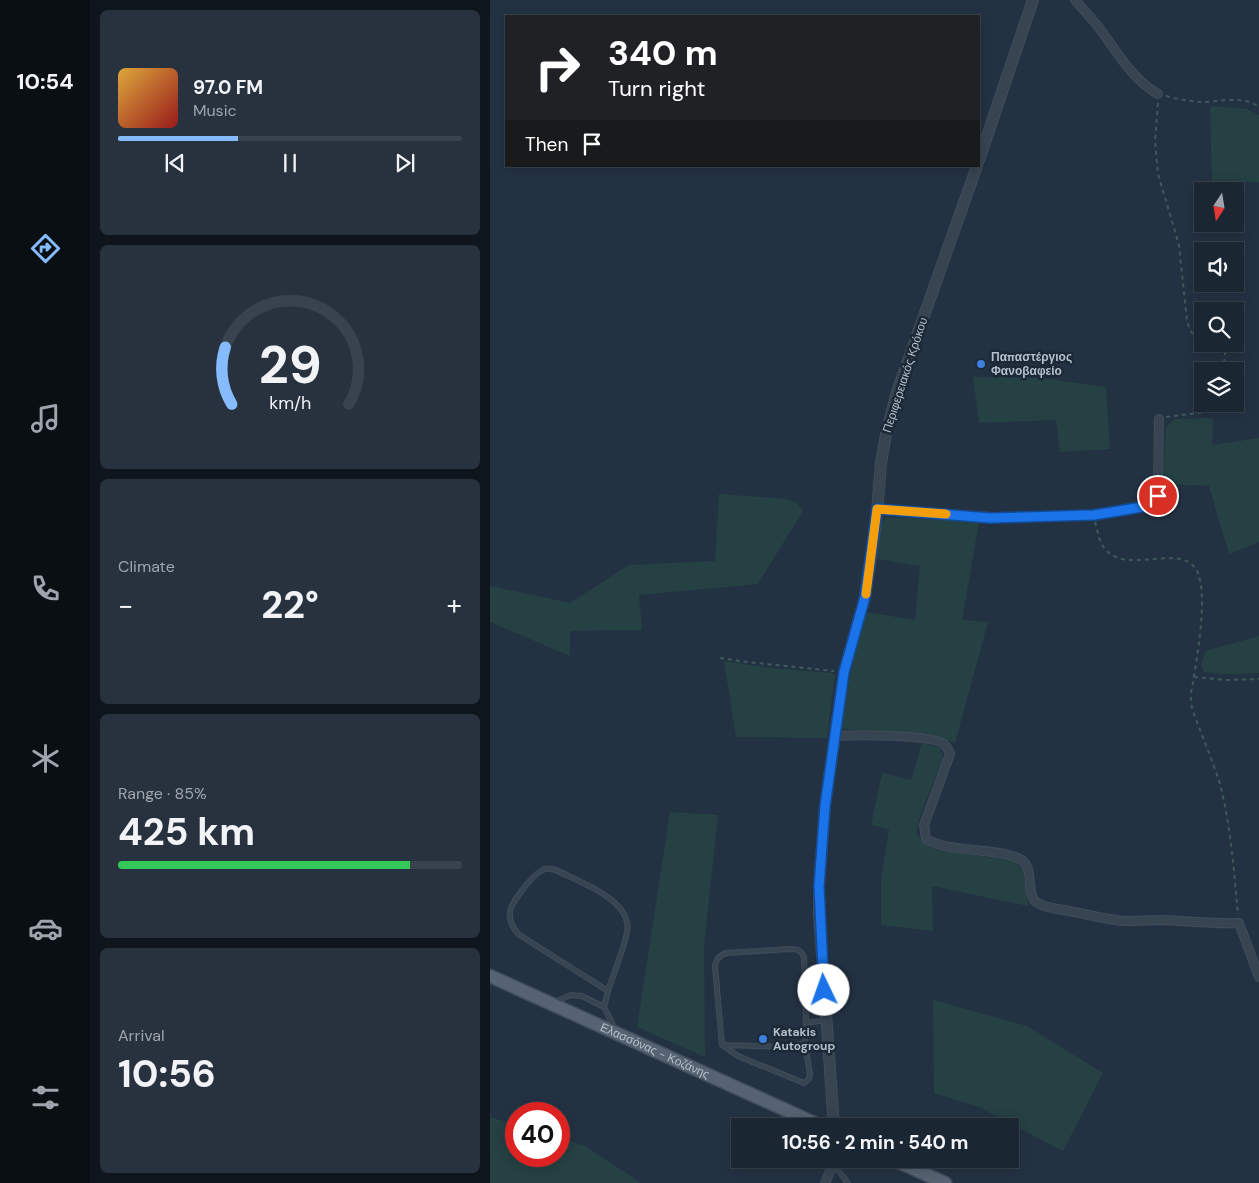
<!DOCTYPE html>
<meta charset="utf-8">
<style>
body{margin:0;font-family:"DM Sans",sans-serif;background:#27323e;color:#f1f3f6;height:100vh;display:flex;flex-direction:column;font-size:19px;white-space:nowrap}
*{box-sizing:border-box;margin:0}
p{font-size:16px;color:#9fa5ac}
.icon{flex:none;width:28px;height:28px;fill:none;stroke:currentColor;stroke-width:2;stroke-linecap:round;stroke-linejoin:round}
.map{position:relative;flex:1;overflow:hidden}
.panel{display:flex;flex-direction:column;gap:10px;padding:10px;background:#0e151c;width:400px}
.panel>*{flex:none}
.guide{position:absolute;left:15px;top:15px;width:475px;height:152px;border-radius:0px;box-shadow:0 2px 12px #0003,0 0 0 1px #38434d;background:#202124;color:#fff;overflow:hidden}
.needle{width:32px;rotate:192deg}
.controls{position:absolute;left:704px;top:182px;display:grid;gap:10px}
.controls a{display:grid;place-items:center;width:50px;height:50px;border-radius:0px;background:#1a2632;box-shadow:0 2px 12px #0003,0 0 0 1px #38434d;font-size:25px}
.speed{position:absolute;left:15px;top:1102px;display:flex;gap:10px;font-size:25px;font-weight:700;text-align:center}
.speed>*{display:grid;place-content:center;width:65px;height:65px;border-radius:50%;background:#1a2632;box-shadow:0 2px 12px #0003,0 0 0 1px #38434d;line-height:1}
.speed .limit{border:8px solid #d22;background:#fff;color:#111}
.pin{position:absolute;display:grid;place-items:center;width:42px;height:42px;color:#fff;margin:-21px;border:2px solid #fff;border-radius:50%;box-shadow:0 1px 5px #0007}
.me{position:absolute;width:55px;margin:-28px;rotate:357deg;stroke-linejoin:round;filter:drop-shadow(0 0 4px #0008)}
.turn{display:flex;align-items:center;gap:18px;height:105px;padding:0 20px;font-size:22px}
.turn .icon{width:65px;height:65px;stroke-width:2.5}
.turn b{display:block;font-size:35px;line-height:42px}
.then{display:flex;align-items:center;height:48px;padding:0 20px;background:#0003;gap:10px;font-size:19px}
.big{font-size:38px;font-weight:700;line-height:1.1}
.panel .widget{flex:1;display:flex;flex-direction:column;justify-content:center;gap:8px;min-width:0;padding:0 18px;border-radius:8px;background:#27323e}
.panel .dial{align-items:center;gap:0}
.dial svg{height:130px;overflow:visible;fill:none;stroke:#38434d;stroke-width:7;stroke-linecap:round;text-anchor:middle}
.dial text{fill:#f1f3f6;stroke:none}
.song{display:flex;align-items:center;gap:15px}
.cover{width:60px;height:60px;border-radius:8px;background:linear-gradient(135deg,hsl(40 70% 55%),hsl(0 70% 35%))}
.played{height:5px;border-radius:2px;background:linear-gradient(90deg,#86bbff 35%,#38434d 35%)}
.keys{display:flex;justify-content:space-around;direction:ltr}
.heat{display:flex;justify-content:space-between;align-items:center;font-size:28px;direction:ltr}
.charge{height:8px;border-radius:4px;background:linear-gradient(90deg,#34c759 85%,#38434d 0)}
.trip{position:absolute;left:241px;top:1118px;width:288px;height:50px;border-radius:0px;background:#1a2632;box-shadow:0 2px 12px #0003,0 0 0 1px #38434d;font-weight:700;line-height:50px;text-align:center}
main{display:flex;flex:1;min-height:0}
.tab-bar{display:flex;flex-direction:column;width:90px;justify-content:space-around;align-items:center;background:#0a0f14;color:#9fa5ac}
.tab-bar .icon{width:35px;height:35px}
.tab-bar .active{color:#86bbff}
.tab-bar b{font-size:22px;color:#f1f3f6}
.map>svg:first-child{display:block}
</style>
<main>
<nav class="tab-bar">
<b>10:54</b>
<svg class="icon active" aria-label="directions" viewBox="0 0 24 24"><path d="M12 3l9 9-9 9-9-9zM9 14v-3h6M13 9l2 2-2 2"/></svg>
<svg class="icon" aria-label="music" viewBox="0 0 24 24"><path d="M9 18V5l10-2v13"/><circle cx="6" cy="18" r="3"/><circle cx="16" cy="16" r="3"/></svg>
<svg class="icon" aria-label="phone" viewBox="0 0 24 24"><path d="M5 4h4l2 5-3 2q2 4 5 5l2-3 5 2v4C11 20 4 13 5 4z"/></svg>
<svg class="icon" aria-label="climate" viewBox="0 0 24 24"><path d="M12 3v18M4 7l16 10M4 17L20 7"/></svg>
<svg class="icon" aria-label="car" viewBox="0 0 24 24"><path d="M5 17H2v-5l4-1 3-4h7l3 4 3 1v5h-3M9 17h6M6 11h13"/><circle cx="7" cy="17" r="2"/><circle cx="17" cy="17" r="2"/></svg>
<svg class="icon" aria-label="filters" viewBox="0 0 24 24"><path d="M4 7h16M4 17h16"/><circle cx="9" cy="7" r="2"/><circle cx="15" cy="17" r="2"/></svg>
</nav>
<section class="panel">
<div class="widget">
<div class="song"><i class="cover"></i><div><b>97.0 FM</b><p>Music</p></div></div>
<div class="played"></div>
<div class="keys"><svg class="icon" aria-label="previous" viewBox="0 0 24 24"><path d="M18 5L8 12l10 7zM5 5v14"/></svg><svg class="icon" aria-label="pause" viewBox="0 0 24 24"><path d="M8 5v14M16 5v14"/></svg><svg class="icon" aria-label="next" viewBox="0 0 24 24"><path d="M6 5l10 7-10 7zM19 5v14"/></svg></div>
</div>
<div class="widget dial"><svg viewBox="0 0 100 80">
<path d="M14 69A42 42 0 1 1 86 69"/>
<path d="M14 69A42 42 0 0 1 10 34" stroke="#86bbff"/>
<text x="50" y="56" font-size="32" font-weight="700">29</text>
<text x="50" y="72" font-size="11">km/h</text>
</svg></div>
<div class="widget"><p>Climate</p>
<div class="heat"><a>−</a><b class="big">22°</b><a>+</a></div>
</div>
<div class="widget"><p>Range · 85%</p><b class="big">425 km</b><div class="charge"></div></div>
<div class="widget"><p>Arrival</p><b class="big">10:56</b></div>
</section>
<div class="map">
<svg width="769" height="1183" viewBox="0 0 769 1183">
<rect width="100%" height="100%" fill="#233243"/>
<path fill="#254143" d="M720 106 757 109 769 115V182H722Z
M483 377 552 378 616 387 620 449 570 452 566 420 489 423Z
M723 418 722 445 769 438V542L739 554 719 486 673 484 676 427 685 419Z
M229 494 297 499 307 503 313 511 268 584 149 595 152 630 80 631V656L0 622V586L80 603 139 565 225 561Z
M396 517 489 522 472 620 498 622 465 743 436 733 352 729 351 722 366 648 376 612 425 620 430 566 387 559 392 524Z
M769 636V673L735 674 714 672 711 667 715 651Z
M234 661 280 668 341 673 345 675 337 738 246 737Z
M432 743 450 748 453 758C444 783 431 807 426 834L440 847 456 851 525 861 533 870 538 906 442 886 443 931 391 925V880L399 829 381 825 392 773 421 780Z
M180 812 228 815 214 946 215 1057 147 1027Z
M443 1000 537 1026 613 1073 573 1151 489 1107 444 1093Z
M0 1117 26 1125V1156H69V1138L95 1146 151 1183H0Z"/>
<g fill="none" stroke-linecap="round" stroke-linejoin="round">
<defs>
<path id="service" d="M65 1002 81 995 92 996 114 1007 125 1029
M114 1007 118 991 28 934C23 927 19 921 20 912 21 902 42 876 51 871 56 867 61 869 66 870 89 882 143 900 137 932 133 952 124 972 118 991
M315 1043 320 1075 319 1079 314 1083 248 1056 232 1045 225 966C227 958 229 955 237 953L300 949C307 949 311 950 314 957L316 1023 336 1020
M232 1045 298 1047 315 1043 316 1023
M344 1165 358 1183"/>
<path id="minor" d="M585 0C592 8 599 15 606 24 625 48 640 78 668 94
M387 509 500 517H525L604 515 660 505 667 496 668 487 669 419
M345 736C364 735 441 734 454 744 457 747 459 750 460 754L434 825 436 839C459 853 501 847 528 858 547 866 534 892 546 902 554 908 569 909 579 911 597 914 616 920 635 921 648 921 660 920 673 920 698 921 723 924 749 923L769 977
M335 1183 345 1159"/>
<path id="tertiary" d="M489 160 543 0
M344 1126 329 914V886L335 806 354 672 375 597 386 523 391 463 396 434 407 392 487 166"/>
<g id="primary">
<path id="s1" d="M0 976 331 1126"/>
<path d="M402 1159 455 1183"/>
</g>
</defs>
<use href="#service" stroke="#414d5b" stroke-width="6"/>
<use href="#minor" stroke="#414d5b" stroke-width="10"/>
<use href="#tertiary" stroke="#414d5b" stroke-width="12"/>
<use href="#primary" stroke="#414d5b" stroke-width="15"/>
<path stroke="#3e5a5b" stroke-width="2" stroke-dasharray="4 4" stroke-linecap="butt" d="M676 96C687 99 699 101 711 102 729 102 754 95 769 107
M668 103 665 141 668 174 689 245 697 321C700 331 702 337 712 338
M733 371 736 346 734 344
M676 417 724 411 728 404
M605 522C608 532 609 543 616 550 638 575 692 542 707 571 718 593 708 652 704 676 703 685 700 693 701 702 702 711 706 719 709 727 716 746 724 765 730 784 741 827 744 872 748 915
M230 658 257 662 344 671
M704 677 736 680 769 679"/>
<use href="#service" stroke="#374452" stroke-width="4"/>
<use href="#minor" stroke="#374452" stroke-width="8"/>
<use href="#tertiary" stroke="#374452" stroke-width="10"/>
<use href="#primary" stroke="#556372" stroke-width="12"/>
</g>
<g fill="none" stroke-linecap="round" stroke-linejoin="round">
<defs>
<path id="route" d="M334 990 329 886 335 806 354 672 375 597 387 509 500 518 604 515 652 507 660 505 668 496"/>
</defs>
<use href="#route" stroke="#114b97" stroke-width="12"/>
<use href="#route" stroke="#1a73e8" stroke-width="9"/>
<path stroke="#f59e0b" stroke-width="9" d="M376 594 387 509 456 514"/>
</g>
<g fill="#3f7fe0" stroke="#1c2937" stroke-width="2">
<circle cx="491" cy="364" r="5"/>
<circle cx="273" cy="1039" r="5"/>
</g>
<g text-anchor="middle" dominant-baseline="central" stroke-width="5" stroke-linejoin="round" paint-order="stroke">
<g font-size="12" font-weight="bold" fill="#b4bfcc" stroke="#1c2937" text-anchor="start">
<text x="501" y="357">Παπαστέργιος<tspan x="501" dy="14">Φανοβαφείο</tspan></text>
<text x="283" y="1032">Katakis<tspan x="283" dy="14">Autogroup</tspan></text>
</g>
<g font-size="12" fill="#b4bfcc" stroke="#1c2937">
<text transform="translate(415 375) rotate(-72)">Περιφερειακός Κρόκου</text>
<text stroke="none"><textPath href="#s1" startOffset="181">Ελασσόνας - Κοζάνης</textPath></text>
</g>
</g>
</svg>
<div class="controls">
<a><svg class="needle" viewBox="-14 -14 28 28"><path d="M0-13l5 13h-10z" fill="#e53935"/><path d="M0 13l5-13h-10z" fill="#9fa5ac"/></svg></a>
<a><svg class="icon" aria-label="sound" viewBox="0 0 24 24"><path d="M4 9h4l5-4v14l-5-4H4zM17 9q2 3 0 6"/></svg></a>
<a><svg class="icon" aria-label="search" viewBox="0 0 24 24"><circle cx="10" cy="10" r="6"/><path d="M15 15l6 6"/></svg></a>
<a><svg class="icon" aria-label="layers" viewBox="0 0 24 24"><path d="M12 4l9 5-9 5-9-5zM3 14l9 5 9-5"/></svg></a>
</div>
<div class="speed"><div class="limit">40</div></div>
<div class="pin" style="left:668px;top:496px;background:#d93025"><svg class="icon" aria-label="arrive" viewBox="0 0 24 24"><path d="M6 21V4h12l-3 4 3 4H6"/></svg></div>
<svg class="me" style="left:334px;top:990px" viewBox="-20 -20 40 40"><circle r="19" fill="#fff"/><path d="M0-13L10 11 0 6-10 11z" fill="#1a73e8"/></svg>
<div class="trip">10:56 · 2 min · 540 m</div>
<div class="guide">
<div class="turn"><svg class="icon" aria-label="right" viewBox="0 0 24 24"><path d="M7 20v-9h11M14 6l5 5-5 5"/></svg><div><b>340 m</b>Turn right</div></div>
<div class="then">Then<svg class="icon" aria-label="arrive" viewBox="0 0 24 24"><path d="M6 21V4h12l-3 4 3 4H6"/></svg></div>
</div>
</div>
</main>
